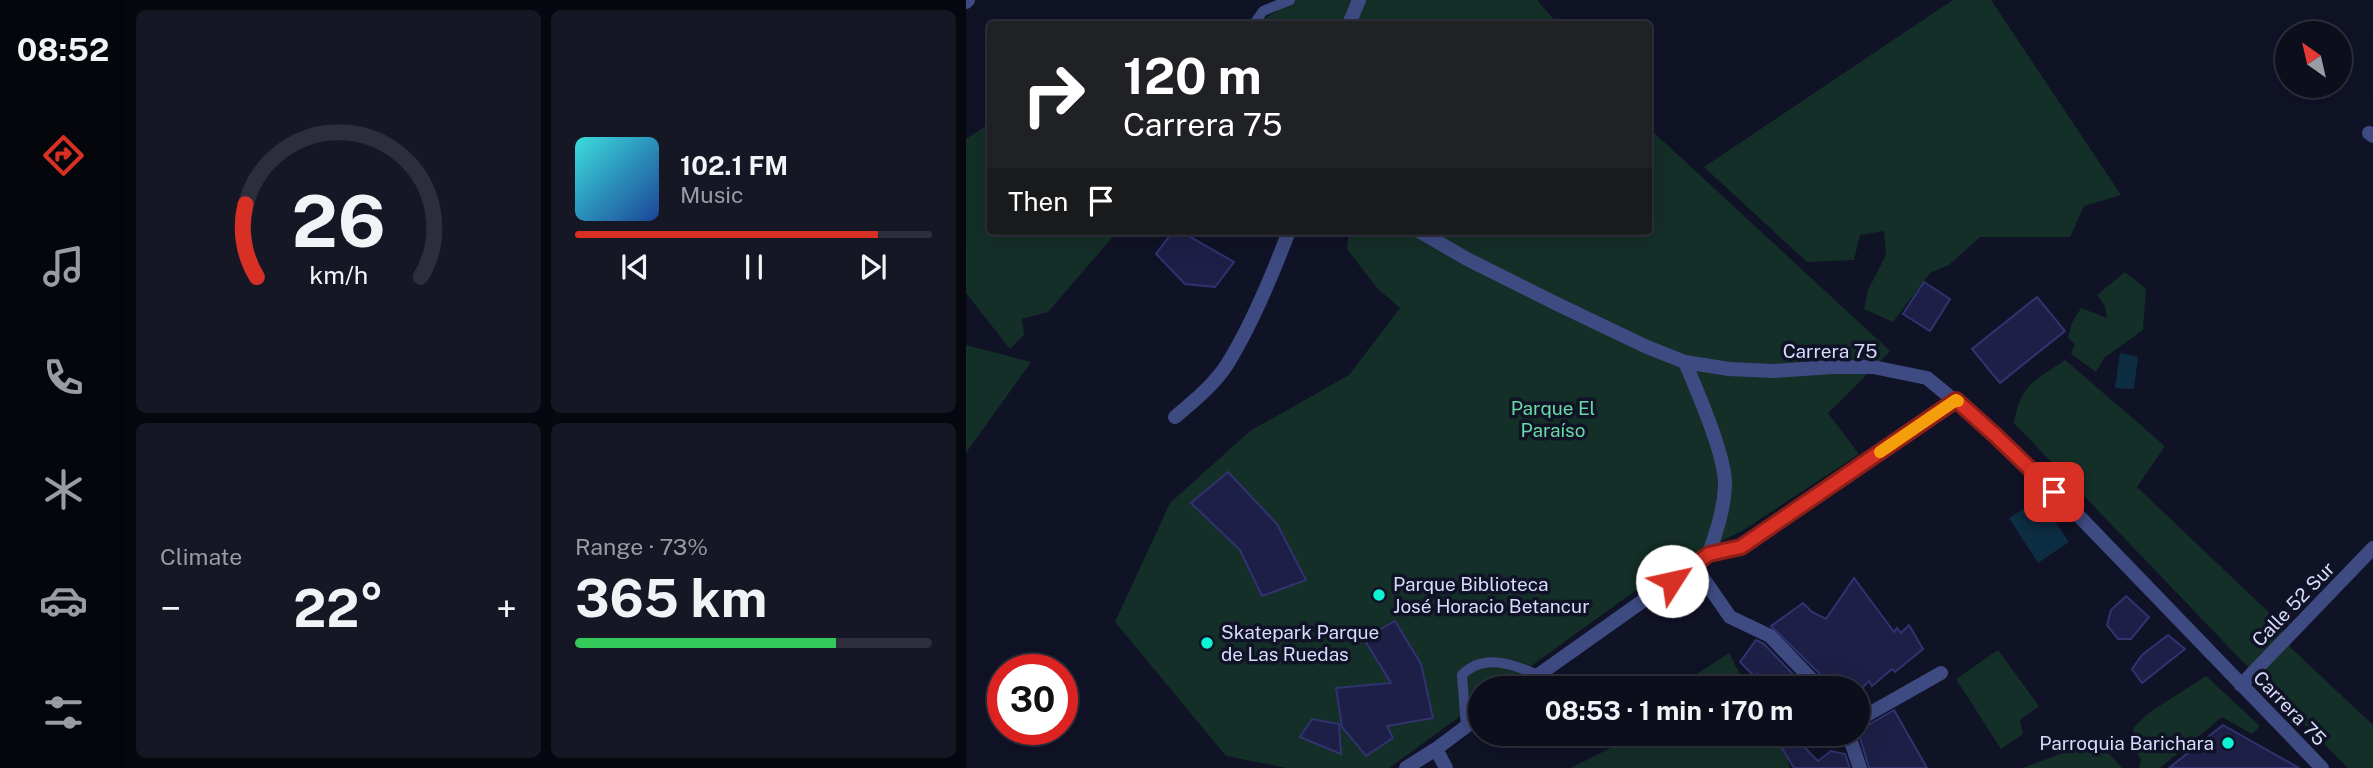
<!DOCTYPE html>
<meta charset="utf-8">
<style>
body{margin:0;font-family:"Public Sans",sans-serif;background:#151725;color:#f1f3f6;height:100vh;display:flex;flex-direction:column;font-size:26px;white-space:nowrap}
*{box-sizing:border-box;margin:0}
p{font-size:23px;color:#9a9ca3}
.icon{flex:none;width:38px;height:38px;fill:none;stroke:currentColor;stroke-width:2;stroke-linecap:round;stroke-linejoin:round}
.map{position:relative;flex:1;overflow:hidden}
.panel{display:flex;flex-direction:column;gap:10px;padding:10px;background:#07080f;width:840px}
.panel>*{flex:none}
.banner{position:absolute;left:21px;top:21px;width:665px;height:214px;border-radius:7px;box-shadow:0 7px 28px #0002,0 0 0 2px #2c2e3b;background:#202124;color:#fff;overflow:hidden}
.needle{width:46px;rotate:326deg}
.fabs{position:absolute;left:1309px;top:21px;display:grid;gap:14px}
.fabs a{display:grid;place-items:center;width:77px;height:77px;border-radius:50%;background:#0c0e1c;box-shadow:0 7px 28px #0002,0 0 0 2px #2c2e3b;font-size:35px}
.speed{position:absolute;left:21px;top:654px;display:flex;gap:14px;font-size:35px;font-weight:700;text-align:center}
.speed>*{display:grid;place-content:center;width:91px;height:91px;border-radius:50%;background:#0c0e1c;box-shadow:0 7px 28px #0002,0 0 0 2px #2c2e3b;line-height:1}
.speed .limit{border:10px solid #d22;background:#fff;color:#111}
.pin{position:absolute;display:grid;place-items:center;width:60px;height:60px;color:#fff;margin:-30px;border-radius:14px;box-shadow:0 4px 10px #0006}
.me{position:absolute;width:77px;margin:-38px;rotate:55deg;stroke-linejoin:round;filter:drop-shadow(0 0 5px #0008)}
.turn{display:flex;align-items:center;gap:24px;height:147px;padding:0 21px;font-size:32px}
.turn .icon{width:91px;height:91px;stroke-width:2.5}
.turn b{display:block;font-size:49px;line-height:60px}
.then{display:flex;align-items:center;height:66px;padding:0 21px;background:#0003;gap:14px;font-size:26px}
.big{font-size:52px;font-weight:700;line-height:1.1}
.panel .widget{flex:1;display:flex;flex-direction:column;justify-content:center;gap:10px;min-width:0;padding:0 24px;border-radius:10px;background:#151725}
.panel .dial{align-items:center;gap:0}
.dial svg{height:182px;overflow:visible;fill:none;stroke:#2c2e3b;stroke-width:7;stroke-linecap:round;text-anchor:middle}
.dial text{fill:#f1f3f6;stroke:none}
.song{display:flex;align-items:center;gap:21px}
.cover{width:84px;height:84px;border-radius:10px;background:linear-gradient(135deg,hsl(180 70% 55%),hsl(220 70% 35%))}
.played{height:7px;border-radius:4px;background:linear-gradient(90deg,#d93025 85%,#2c2e3b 85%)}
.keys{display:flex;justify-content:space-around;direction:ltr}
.heat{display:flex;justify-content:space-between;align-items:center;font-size:38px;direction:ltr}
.charge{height:10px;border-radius:5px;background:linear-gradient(90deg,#34c759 73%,#2c2e3b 0)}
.panel .tiles{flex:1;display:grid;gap:10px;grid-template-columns:repeat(2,1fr)}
.trip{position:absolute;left:502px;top:676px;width:402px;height:70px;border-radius:35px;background:#0c0e1c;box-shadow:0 7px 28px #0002,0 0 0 2px #2c2e3b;font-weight:700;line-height:70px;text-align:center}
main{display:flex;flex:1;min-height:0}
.dock{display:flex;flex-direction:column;width:126px;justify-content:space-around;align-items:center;background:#05060b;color:#9a9ca3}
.dock .icon{width:49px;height:49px}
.dock .selected{color:#d93025}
.dock b{font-size:32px;color:#f1f3f6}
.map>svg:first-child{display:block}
</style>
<main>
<nav class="dock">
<b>08:52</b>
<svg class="icon selected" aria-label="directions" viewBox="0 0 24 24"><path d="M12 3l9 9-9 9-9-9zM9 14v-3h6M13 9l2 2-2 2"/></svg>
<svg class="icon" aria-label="music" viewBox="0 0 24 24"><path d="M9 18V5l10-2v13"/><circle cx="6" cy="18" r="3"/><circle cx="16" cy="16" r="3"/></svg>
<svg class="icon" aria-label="phone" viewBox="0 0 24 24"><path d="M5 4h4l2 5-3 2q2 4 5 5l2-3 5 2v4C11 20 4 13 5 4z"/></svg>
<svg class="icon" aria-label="climate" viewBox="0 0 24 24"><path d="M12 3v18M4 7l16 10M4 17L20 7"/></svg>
<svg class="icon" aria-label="car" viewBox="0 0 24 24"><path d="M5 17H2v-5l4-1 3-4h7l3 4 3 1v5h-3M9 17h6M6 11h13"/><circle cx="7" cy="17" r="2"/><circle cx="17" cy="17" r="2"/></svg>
<svg class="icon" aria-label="filters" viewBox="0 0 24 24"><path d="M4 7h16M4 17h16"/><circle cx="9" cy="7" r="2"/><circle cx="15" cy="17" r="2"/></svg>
</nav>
<section class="panel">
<div class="tiles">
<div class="widget dial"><svg viewBox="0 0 100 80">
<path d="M14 69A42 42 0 1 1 86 69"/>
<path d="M14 69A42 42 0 0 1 9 37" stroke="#d93025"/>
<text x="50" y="56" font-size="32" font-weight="700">26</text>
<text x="50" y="72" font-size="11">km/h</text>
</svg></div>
<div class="widget">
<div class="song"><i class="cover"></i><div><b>102.1 FM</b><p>Music</p></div></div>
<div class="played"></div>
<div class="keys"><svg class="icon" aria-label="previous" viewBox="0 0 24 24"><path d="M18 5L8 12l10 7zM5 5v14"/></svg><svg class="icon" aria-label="pause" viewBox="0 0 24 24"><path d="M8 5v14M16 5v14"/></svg><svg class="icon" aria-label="next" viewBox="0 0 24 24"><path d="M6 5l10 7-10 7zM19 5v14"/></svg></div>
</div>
<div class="widget"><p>Climate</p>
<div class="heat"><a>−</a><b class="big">22°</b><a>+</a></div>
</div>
<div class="widget"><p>Range · 73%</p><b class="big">365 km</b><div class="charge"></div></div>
</div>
</section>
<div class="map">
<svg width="1407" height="768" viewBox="0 0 1407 768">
<rect width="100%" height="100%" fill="#101226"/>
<path fill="#142f28" d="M329 0H571L592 24H289Z
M987 0H1025L1155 195 1118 206 1104 237H1014L983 265 964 273 927 322 898 309 902 290 920 255 918 231 894 235 888 260 841 262 738 167Z
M24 123V231H152L82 312 56 319 58 335 44 349 0 293V139Z
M683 128 924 351 862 413 893 454 776 531 702 567 535 688H514V702L423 768H321L260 756 149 622 204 503 284 431 383 375 434 308 411 288 381 249 383 231H682Z
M1159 272 1180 289 1177 330 1138 358 1130 372 1105 354 1109 344 1102 338 1106 323 1115 308 1141 318 1139 306 1131 295Z
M0 345 65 362 0 453Z
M1099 360 1199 446 1171 487 1314 623 1324 647 1407 725V768H1382L1302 688 1048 423C1055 383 1068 382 1099 360Z
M1032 650 1073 706 1054 720 1057 734 1035 749 990 679Z
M763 653 781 688H724L720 681Z
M1240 676 1294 726 1286 734 1256 717 1194 768H1173L1175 759 1164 745 1168 727 1184 712Z
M676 733H807L821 757 824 768H604Z
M1131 740 1156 768H1057Z"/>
<path fill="#0d2d42" d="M1154 353 1172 357 1168 389 1149 388Z
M1074 498 1103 542 1072 563 1043 518Z"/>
<path fill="#1d1f46" stroke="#313370" stroke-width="2" d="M207 231H214L268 262 249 287 219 284 190 254Z
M958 282 984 299 964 331 937 314Z
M1071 297 1099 331 1034 383 1006 349Z
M262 472 311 524 340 580 296 596 274 550 225 503Z
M888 578 928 632 931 628 935 633 943 625 957 649 929 672 926 669 906 686 903 681 896 688H863L861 681 805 626 837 603 846 612 860 619Z
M1160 596 1183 617 1165 639H1152L1141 625 1145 610Z
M429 621 455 664 467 718 421 726 427 738 400 756 376 727 370 688 425 683 398 639Z
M1202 635 1219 649 1176 683 1166 669 1176 655Z
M790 640 798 644 840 688H801L791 674 788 676 774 662Z
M928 710 961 768H903L892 731Z
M346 719 373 724 375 754 334 737Z
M1257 725 1333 768H1203Z
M807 733H849L838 743V747L852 761 865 751 879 754 884 768H828Z"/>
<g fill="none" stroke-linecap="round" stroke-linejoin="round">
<path stroke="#3e4b82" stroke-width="10" d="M288 24 297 11 324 0
M500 727 496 675C517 653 547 664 572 675"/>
<path stroke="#3e4b82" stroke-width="14" d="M0 2 2 0
M1403 133 1407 136
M719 362C731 391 760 456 759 486 758 510 750 532 743 554
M209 417C228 401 249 384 262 363 287 322 306 276 323 231
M728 565 764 617 804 636 854 688
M1275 685 1407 548
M554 688 743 554 775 547 990 400
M892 720 975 673
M882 733 894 768
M470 749 480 768
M440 768 470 749 514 716"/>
<path stroke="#3e4b82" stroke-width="14" d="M383 24 393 0
M453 231 501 259 591 304 681 347 719 362 763 369 807 371 866 367H907L961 378 1029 434 1108 511 1356 768"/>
</g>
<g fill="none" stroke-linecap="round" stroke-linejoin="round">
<defs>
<path id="route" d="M706 581 743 554 775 547 990 400 1029 435 1088 492"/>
</defs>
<use href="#route" stroke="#8d1f18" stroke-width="18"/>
<use href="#route" stroke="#d93025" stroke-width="12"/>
<path stroke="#f59e0b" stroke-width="12" d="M914 452 990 400 992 401"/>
</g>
<g fill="#0df3d4" stroke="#101226" stroke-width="2.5">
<circle cx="413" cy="595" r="7"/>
<circle cx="241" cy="643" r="7"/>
<circle cx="1262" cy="743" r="7"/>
</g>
<g text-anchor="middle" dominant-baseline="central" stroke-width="7" stroke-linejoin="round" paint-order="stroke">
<g font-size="19" fill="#d7dcfd" stroke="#101226">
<text x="864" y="351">Carrera 75</text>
<text transform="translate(1327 604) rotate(-46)">Calle 52 Sur</text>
<text transform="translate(1324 708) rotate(46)">Carrera 75</text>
</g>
<g font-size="19" fill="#66daa2" stroke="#101226">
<text x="587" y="408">Parque El<tspan x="587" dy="22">Paraíso</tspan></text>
</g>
<g font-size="19" fill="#d7dcfd" stroke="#101226" text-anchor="start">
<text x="427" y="584">Parque Biblioteca<tspan x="427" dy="22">José Horacio Betancur</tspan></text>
<text x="255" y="632">Skatepark Parque<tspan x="255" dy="22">de Las Ruedas</tspan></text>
<text x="1248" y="743" text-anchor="end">Parroquia Barichara</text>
</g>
</g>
</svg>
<div class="fabs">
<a><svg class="needle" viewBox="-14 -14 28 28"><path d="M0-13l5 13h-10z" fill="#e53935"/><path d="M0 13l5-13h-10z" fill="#9a9ca3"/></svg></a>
</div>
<div class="speed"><div class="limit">30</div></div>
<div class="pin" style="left:1088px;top:492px;background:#d93025"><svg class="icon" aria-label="arrive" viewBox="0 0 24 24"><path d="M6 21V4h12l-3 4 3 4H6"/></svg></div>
<svg class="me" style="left:706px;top:581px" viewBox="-20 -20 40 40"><circle r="19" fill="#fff"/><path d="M0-13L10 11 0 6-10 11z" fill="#d93025"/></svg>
<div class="trip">08:53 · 1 min · 170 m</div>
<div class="banner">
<div class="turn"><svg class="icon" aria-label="right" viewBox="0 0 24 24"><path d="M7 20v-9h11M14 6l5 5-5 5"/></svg><div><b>120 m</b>Carrera 75</div></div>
<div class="then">Then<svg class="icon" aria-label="arrive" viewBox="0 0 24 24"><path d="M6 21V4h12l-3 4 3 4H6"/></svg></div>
</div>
</div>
</main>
